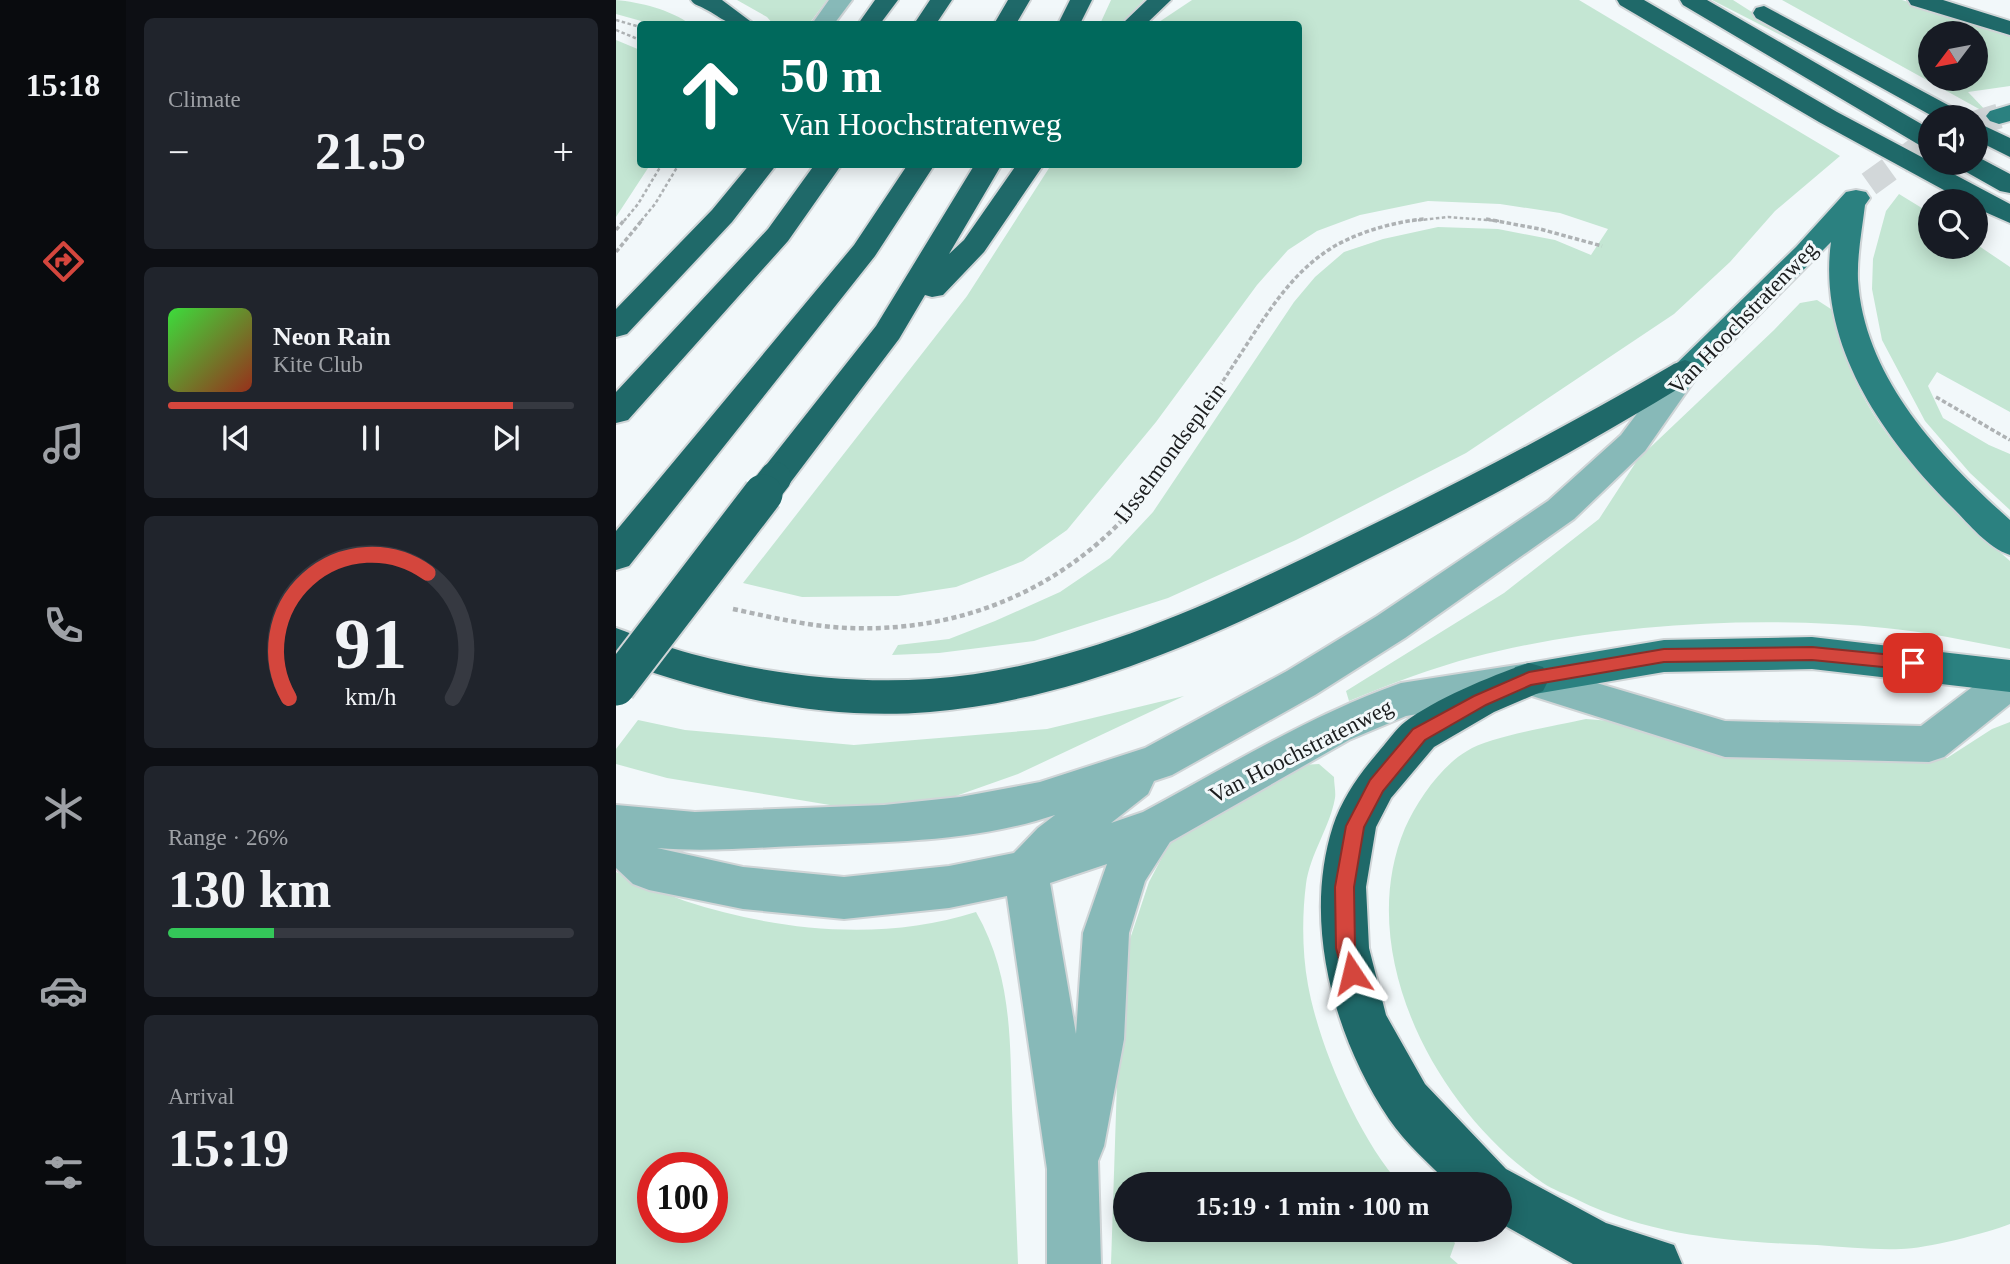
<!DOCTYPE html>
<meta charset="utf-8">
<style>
body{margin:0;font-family:"Times New Roman",serif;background:#20242c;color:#f1f3f6;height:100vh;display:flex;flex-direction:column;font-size:26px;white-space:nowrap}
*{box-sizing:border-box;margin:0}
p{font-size:23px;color:#9ea1a6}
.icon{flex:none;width:38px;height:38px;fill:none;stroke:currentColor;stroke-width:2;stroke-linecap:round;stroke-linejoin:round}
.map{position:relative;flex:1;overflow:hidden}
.details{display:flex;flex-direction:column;gap:18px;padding:18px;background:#0d0f14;width:490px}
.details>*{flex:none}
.banner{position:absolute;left:21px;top:21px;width:665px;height:147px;border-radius:7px;box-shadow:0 4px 18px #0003;background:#00695c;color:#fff;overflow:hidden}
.needle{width:46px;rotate:238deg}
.controls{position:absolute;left:1302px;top:21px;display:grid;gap:14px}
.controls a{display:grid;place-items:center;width:70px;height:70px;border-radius:50%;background:#171b24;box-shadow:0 4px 18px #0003;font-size:35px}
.speed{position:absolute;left:21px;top:1152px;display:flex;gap:14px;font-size:35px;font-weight:700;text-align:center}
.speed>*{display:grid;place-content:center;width:91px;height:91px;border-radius:50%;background:#171b24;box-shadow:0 4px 18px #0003;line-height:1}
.speed .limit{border:10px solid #d22;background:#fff;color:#111}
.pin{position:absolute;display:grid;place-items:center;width:60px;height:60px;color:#fff;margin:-30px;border-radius:14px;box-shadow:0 4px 10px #0006}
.me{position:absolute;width:77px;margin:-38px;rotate:350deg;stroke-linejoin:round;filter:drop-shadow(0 0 5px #0008)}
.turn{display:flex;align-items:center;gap:24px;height:147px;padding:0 28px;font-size:32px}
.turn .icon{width:91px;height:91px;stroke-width:2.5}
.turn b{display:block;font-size:49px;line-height:60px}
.big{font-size:52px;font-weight:800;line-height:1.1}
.details .widget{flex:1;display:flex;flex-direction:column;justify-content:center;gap:10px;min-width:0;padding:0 24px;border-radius:10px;background:#20242c}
.details .dial{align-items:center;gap:0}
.dial svg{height:182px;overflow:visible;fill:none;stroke:#363941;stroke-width:7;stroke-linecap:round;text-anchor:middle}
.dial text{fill:#f1f3f6;stroke:none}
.song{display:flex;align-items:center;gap:21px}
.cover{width:84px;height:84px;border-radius:10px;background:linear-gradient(135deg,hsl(120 70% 55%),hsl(10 70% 35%))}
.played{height:7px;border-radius:4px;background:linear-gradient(90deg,#d4463d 85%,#363941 85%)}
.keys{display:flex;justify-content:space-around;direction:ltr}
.heat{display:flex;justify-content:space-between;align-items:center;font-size:38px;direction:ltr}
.charge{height:10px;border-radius:5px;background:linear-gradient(90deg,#34c759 26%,#363941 0)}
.trip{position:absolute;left:497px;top:1172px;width:399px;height:70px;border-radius:35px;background:#171b24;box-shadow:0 4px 18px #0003;font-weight:800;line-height:70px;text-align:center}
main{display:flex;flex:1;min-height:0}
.dock{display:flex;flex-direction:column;width:126px;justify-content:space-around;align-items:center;background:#090b0e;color:#9ea1a6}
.dock .icon{width:49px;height:49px}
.dock .active{color:#d4463d}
.dock b{font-size:32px;color:#f1f3f6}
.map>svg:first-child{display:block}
</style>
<main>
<nav class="dock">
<b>15:18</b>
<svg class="icon active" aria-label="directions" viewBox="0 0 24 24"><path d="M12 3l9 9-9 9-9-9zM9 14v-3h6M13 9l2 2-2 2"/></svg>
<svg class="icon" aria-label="music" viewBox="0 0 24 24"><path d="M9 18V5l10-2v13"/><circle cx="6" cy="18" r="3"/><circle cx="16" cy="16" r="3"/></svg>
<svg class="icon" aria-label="phone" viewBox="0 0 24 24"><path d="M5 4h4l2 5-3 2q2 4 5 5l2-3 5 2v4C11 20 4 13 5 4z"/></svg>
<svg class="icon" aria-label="climate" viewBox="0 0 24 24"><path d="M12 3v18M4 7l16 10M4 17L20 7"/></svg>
<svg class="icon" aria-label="car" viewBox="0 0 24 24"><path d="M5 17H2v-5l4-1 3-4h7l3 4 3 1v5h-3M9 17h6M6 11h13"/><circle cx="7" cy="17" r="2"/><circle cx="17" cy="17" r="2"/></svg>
<svg class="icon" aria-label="filters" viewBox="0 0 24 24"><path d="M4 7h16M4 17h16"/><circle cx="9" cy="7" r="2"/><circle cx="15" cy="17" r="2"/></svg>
</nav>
<section class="details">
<div class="widget"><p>Climate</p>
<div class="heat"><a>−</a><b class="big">21.5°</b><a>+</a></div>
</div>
<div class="widget">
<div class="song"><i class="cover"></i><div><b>Neon Rain</b><p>Kite Club</p></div></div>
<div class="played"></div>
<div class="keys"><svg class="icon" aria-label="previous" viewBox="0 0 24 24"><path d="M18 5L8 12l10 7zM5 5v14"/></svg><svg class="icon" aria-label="pause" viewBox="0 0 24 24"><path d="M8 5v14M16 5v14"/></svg><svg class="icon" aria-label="next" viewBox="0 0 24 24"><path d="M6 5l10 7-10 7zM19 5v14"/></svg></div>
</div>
<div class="widget dial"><svg viewBox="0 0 100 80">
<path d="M14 69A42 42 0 1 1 86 69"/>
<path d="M14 69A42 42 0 0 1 75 14" stroke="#d4463d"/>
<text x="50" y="56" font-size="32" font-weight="700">91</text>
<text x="50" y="72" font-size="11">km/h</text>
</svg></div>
<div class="widget"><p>Range · 26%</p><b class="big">130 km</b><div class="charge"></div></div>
<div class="widget"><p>Arrival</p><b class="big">15:19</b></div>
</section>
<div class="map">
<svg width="1394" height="1264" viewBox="0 0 1394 1264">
<rect width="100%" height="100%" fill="#f2f8fa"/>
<path fill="#c4e6d3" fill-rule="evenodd" d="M0 0C24 2 55 10 74 24H36L0 14Z
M121 0H211L193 24H157L151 17Z
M495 0H528L505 24H484Z
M576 0H963L1224 156 1159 211 1114 262 1058 314 850 453 680 540 552 598 418 641 323 653 276 655 282 645 333 639 379 621 444 592 494 558 537 512 678 302 699 277 728 252 767 239 822 227 882 229 939 240 975 255 992 229 944 213 884 204 812 201 744 215 701 231 672 250 641 285 540 422 451 530 407 561 340 587 282 596 186 597 127 583 351 296 435 165 682 164V24H540Z
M1096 0H1117L1200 53Z
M1166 0H1286L1394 34V86L1352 92 1374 115ZM1314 33H1360V79H1314Z
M0 40 24 50V164L34 165 0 217Z
M1283 194 1314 213V247H1360V244L1394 267V412L1321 372 1312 386 1327 418 1373 445 1394 454V510L1354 473 1309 421 1266 340 1256 289 1257 259 1270 211Z
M1201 300 1218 311C1222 328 1225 346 1232 363 1260 440 1334 508 1394 561V649C1352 641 1311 632 1269 628 1140 615 983 624 858 657 816 668 774 684 733 701L730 691 888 593 983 519 1022 459 1158 330 1184 303Z
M568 696 402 774 337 797 287 806 232 808 51 778 0 764V749L22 720 69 730 238 745 431 729Z
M970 719 995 721 1050 738 1287 758H1331L1376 729 1394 722V1224C1371 1233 1309 1249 1285 1249 1257 1250 1229 1247 1201 1245 1119 1242 1037 1237 962 1200 950 1194 937 1190 927 1183 822 1112 736 954 789 828 801 801 825 766 851 751 875 736 940 726 970 719Z
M703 764 718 777C718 784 720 792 719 798 714 827 694 854 690 884 686 915 686 953 692 985 703 1046 743 1139 785 1185H509V1230H827L839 1243 834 1257 842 1264H495L503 1021 513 942 533 882 553 844 576 821 684 765Z
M0 872C23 881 46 893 69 901 161 931 266 942 360 912 396 975 394 1039 396 1109 398 1161 400 1212 402 1264H0ZM37 1167H96V1227H37Z"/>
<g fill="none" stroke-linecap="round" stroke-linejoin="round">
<path stroke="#d2d7d9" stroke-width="25" stroke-dasharray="25 12" stroke-linecap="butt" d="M1360 123 1383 116
M1253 184 1314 140"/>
<defs>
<path id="minor" d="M213 0H236L218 24H196Z
M1069 360 1080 364 1085 371 1080 378 1029 451 958 519 789 638 699 695 556 775 538 781 532 794 495 823 527 812C611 767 694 715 785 683L913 663 1109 721 1305 726 1380 669 1394 665V704L1328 757 1313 762 1109 757 913 695 790 716 733 740 554 842 529 881 513 933 508 1039 488 1146 482 1161 485 1264H431V1169L391 896 333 908 228 919 127 909 33 890 17 884 0 868V805L79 812 268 805 344 797 424 782 529 748 671 671 761 616 932 501 1005 435 1058 364ZM439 815 422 828 398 853 333 866 228 877 127 867 41 848C88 852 133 848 180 846 266 842 356 843 439 815ZM491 864 467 933 460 1034 434 883Z"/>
<path id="major" d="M1394 105V121L1383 124 1374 121 1370 116 1374 111Z
M1240 190 1250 192 1254 198 1249 205C1246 230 1241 255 1242 280 1248 378 1325 458 1394 520V555C1371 547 1354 525 1337 508 1268 439 1201 345 1215 242L1080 378 1069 382 1058 378 1053 371 1180 247 1230 192Z
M1196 637 1394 660V692L1196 669 1048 672 913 695 899 691 893 679 899 667 913 663 1048 640Z"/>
<path id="highway" d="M75 0H106L138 24C109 26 112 21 89 9 83 5 79 6 75 0Z
M259 0H282L264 24H242Z
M314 0H336L320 24H298Z
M392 0H414L400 24H378Z
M454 0H476L464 24H442Z
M531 0H555L530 24H506Z
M1001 0H1028L1221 112 1394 204V223L1360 208V201H1348L1203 122 1004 5Z
M1064 0H1091L1314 129V148L1305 146 1067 5Z
M1292 0H1327L1394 21V35L1295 5Z
M1148 6 1345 112 1349 117H1318L1140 18 1137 13 1140 8Z
M1360 122 1394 138V157L1360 140Z
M1360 156 1394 174V193L1384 191 1345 169 1341 163H1360Z
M134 164H161L116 222 11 334 0 337V309L96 210Z
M199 164H226L172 241 12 420 0 423V392L152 229Z
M292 164H319L259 256 13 566 0 570V531L238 245Z
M359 164H386L333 254 348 240 401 164H428L368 252 327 295 316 297 309 295 283 339 171 487 159 490 147 487 142 478 147 469 260 326Z
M1069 360 1080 364 1085 371 1080 378C972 444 861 505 748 561 612 630 468 699 314 712 206 721 101 696 0 660V628C25 637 50 647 76 654 152 674 234 684 313 679 458 669 592 605 721 542 835 487 948 428 1058 364Z
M913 663 927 667 933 679 927 691 878 712 818 747 775 798 760 827 750 887 753 948 770 1015 809 1084 890 1169 990 1223 1058 1245 1066 1264H957L884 1223V1185H834C814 1164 789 1143 773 1119 718 1037 686 923 717 826 726 798 745 772 764 750 772 741 780 729 789 722 819 699 877 675 913 663Z"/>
</defs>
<use href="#minor" stroke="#d0d5d7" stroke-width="4"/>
<use href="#major" stroke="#d0d5d7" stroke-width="4"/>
<use href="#highway" stroke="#d0d5d7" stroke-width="4"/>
<path stroke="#aeb2b4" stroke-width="2.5" stroke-dasharray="3.5 2.5" stroke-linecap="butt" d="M0 20 24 27
M0 30 24 40
M8 221 22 204 46 164
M25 221 39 204 63 164
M796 221 832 217 884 221"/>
<path stroke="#aeb2b4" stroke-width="3.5" stroke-dasharray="4.5 2.5" stroke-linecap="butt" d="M870 219 924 229 986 246
M0 230 9 219
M0 252 27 219
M1320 397 1394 440
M527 496C560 454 589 409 618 364 644 325 669 280 708 253 734 234 776 222 808 219"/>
<path stroke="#aeb2b4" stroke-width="4.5" stroke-dasharray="5 3.5" stroke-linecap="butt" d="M117 609C150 616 183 624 217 627 339 637 453 590 529 494"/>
<use href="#minor" fill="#87b9b8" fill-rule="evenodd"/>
<use href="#major" fill="#2b8180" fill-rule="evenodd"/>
<use href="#highway" fill="#1f6969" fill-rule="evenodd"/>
<defs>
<path id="highway-bridge-far1" d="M145 496 159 478"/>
<path id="highway-bridge" d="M0 686 147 494"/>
</defs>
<use href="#highway-bridge-far1" stroke="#d0d5d7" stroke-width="34" stroke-linecap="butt"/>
<use href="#highway-bridge" stroke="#d0d5d7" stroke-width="43" stroke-linecap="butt"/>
<use href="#highway-bridge-far1" stroke="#1f6969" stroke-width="32"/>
<use href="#highway-bridge" stroke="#1f6969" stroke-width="39"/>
</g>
<path fill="#d4463d" stroke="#8a2e28" stroke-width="2" d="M1196 647 1297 657 1302 659 1305 663 1302 668 1297 670 1196 660 1048 662 915 685 870 705 809 740 767 791 748 827 738 887 739 948 745 973 743 980 736 983 729 980 720 948 719 887 730 826 754 780 797 729 858 696 913 672 1048 649Z"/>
<g text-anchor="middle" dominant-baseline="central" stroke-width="6" stroke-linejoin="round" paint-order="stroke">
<g font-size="23" fill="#1b1d1e" stroke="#f2f8fa">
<text transform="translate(1127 318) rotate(-46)">Van Hoochstratenweg</text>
<text transform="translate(554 453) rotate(-53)">IJsselmondseplein</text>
<text transform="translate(685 751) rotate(-27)">Van Hoochstratenweg</text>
</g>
</g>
</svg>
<div class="controls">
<a><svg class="needle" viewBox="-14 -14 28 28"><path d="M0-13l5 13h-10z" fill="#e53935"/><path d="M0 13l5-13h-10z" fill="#9ea1a6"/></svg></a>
<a><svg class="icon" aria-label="sound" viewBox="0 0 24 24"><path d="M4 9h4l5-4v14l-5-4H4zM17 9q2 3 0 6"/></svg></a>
<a><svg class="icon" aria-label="search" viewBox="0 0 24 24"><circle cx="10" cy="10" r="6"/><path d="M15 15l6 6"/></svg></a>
</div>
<div class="speed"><div class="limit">100</div></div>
<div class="pin" style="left:1297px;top:663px;background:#d93025"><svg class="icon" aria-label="arrive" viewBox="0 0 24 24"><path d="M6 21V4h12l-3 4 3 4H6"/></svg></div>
<svg class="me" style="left:736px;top:973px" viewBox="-20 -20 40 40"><path d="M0-17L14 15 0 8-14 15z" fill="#d4463d" stroke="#fff" stroke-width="4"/></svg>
<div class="trip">15:19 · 1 min · 100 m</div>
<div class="banner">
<div class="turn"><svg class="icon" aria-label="ahead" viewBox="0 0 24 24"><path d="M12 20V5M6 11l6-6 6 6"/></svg><div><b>50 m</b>Van Hoochstratenweg</div></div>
</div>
</div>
</main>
